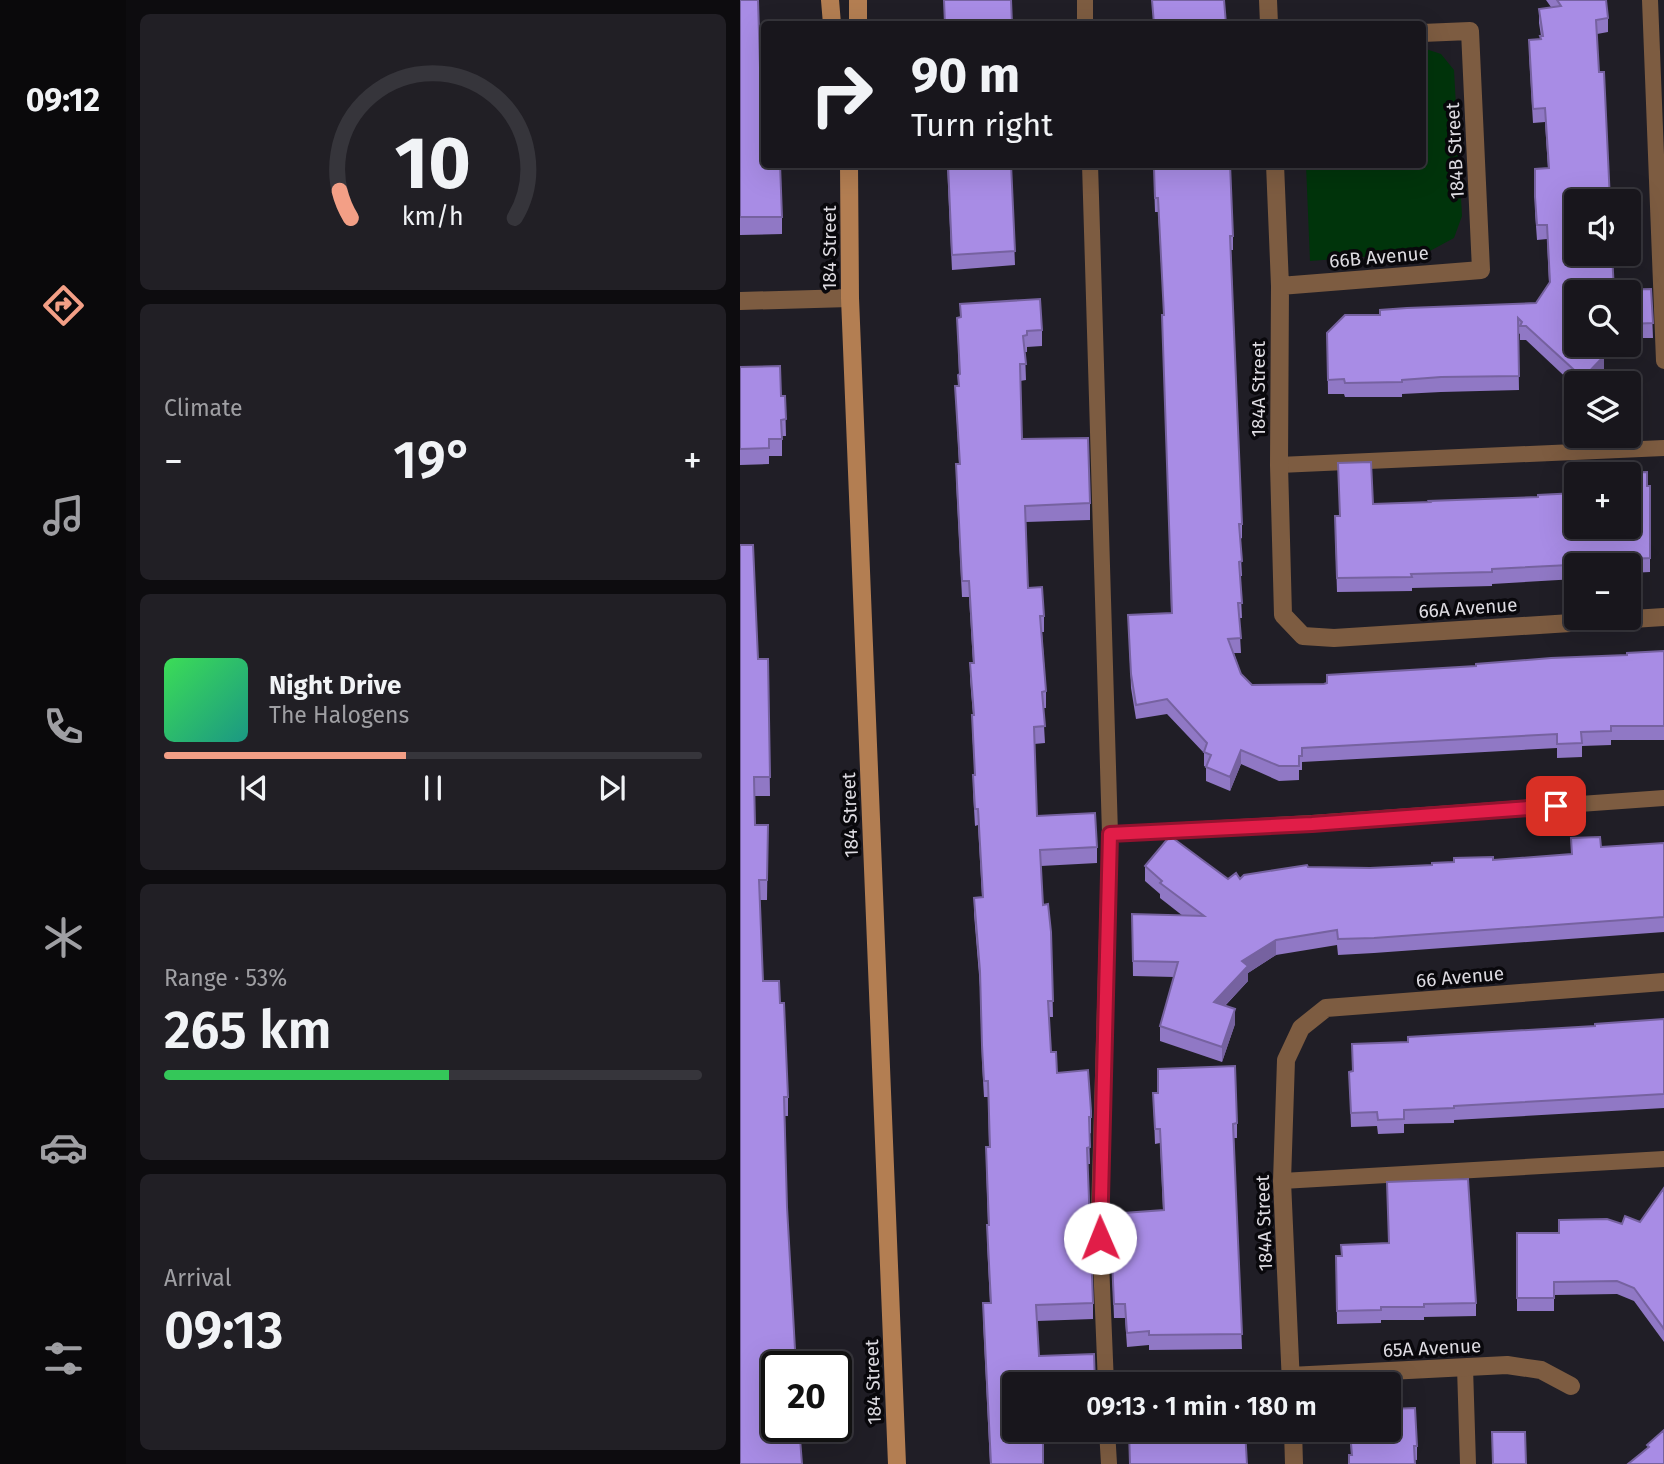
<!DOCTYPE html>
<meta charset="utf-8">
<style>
body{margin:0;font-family:"Fira Sans",sans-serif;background:#211f25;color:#f1f3f6;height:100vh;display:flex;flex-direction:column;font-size:26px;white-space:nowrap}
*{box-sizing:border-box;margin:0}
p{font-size:23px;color:#9f9fa3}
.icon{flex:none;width:38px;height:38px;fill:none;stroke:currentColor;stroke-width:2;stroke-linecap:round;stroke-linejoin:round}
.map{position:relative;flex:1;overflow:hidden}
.details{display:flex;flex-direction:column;gap:14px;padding:14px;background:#0d0c0f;width:614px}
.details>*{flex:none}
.top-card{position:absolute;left:21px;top:21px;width:665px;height:147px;border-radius:7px;box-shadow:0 7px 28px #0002,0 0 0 2px #36353b;background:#18161c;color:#f1f3f6;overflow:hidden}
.fabs{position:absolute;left:824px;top:189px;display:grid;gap:14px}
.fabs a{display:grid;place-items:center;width:77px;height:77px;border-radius:7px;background:#18161c;box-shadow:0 7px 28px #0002,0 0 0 2px #36353b;font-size:35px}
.speed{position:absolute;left:21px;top:1351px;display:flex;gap:14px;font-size:35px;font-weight:700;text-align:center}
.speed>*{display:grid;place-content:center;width:91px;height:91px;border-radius:50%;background:#18161c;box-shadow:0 7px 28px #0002,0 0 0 2px #36353b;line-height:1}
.speed .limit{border:4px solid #111;border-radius:10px;background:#fff;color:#111}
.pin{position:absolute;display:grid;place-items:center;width:60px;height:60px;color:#fff;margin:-30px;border-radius:14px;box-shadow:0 4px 10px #0006}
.me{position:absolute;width:77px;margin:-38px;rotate:359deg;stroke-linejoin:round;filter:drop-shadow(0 0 5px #0008)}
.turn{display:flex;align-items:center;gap:24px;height:147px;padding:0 35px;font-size:32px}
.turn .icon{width:91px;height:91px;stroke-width:2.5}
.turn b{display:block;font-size:49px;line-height:60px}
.big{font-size:52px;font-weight:600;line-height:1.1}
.details .widget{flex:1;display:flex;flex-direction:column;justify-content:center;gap:10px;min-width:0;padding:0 24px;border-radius:10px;background:#211f25}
.details .dial{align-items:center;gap:0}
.dial svg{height:182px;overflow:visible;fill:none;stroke:#36353b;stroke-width:7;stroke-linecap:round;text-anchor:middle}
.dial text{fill:#f1f3f6;stroke:none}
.song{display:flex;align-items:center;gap:21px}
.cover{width:84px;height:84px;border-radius:10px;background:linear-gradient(135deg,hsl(130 70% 55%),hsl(170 70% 35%))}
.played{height:7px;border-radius:4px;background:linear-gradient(90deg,#f39f86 45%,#36353b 45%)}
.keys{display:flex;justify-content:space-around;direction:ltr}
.heat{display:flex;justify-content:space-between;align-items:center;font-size:38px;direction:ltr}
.charge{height:10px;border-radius:5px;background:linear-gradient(90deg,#34c759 53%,#36353b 0)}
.trip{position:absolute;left:262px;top:1372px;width:399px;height:70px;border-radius:7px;background:#18161c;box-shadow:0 7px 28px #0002,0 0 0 2px #36353b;font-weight:600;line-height:70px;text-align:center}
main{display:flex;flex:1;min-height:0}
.tabs{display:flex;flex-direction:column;width:126px;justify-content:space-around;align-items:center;background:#0a090b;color:#9f9fa3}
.tabs .icon{width:49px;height:49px}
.tabs .selected{color:#f39f86}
.tabs b{font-size:32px;color:#f1f3f6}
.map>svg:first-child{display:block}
</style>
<main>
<nav class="tabs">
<b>09:12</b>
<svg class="icon selected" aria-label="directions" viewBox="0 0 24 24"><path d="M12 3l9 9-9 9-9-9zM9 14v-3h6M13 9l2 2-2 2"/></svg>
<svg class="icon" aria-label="music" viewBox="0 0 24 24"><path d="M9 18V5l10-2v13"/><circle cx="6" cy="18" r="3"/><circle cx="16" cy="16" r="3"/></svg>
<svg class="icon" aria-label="phone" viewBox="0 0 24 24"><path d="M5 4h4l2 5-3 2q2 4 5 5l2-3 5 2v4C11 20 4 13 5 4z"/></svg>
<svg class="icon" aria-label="climate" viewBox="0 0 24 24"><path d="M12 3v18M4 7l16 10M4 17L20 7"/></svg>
<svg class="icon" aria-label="car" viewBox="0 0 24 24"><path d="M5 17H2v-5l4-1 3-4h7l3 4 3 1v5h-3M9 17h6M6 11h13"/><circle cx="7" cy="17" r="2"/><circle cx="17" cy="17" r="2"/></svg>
<svg class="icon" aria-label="filters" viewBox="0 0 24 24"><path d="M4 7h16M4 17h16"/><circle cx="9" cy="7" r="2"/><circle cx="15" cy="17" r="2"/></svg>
</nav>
<section class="details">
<div class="widget dial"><svg viewBox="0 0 100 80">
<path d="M14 69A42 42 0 1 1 86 69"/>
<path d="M14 69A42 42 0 0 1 9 57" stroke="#f39f86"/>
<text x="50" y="56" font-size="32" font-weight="700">10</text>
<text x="50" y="72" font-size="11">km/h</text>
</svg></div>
<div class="widget"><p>Climate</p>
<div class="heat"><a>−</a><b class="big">19°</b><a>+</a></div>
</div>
<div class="widget">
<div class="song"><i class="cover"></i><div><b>Night Drive</b><p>The Halogens</p></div></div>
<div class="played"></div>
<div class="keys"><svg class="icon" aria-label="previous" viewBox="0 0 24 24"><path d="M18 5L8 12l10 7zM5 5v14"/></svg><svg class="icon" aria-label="pause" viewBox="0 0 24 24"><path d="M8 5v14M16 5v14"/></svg><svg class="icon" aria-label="next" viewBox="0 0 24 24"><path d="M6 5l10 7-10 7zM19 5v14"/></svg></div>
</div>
<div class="widget"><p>Range · 53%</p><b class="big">265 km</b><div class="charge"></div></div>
<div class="widget"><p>Arrival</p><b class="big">09:13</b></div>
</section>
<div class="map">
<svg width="924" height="1464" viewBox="0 0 924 1464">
<rect width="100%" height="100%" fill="#201e26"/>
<path fill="#00340b" d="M686 49 701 54 714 70 722 216 714 238 688 252 570 261 566 165 682 164V50Z"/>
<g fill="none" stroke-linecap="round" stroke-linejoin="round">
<path stroke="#7d5c41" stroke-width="16" d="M345 0V24
M910 0 924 361
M350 164 370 834 359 1213 366 1384
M539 465 924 448
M370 834 572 823 924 798
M542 1181 924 1159
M725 1367 728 1464
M367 1430 369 1464"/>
<path stroke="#7d5c41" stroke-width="18" d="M528 0 529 24
M535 164 540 286 539 465 543 615 563 636 594 638 924 617
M540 286 741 270 730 31 682 33
M0 301 110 298
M550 1376 767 1365 801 1370 831 1386
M551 1384 542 1181 546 1060 561 1028 586 1008 924 982
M553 1430 554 1464"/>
<path stroke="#b37e52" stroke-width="18" d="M90 0 92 24
M118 0V24
M109 164 110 298 157 1464"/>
</g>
<path fill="#9078c5" d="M0 0 22 134 42 217V234L0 235Z
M806 0H866L868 18V32L857 34 859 72H864L870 201H836V254H872L874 290 911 289 913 338H889V292H836V345H852L864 356V370L851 383H836V387L786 340H780V334L778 333 779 390 701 392 662 394V397H605L604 394H588L587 333 605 315H640V310L667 308 796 303 809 283 807 239 797 240 795 212V169H808L805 122 793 123 789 54V40L800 39 801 36 799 23V9L811 7Z
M207 164H271L275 265 212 270Z
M420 164H490L493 236V250H491L502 524V538L500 539 502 576H500L502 618H499L501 653H494L501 674 512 685 584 684 736 666 887 655 924 651V740H871V745L842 746V757L817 758V748L562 762V770H559V780L539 781 501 764 490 791 466 781V767L464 766V753L427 714 396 719 391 688 388 615 431 613 424 315 418 212H415L414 182V168L420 167Z
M220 304 302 330V346L287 347V352H285L286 380 280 381 282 439 350 503V520L286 522 288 588 304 616V632H302L306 691V708H303L305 743 294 744 297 816 357 847V863L301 866 303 905 311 932 313 1017H309L311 1052 317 1073 351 1111V1133L349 1134 350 1164H347L353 1303V1319L297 1321 275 1384 302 1458 303 1464H250L243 1320V1303H250L247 1242V1225H248L246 1163V1147H249L248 1097H244L242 1062 240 987 234 914V898L242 897 238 825 235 826 233 791V775H235L232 731V715H233L230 679V663H233L229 597H222L216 480V464H219L215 386H218L219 374 217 318H220Z
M0 367 41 396H45L46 436H42V456H29V464L0 465Z
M907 486H910V572L889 573V565H836V579L752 584V586L672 588V591L597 592 595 531 599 516 633 504 836 527Z
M0 545 18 659H28L30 796H14L15 825H28L27 900H20L23 981 40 1003 48 1097V1116H45L47 1207 0 1464Z
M831 838 861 847 924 843V932L634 953 598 955 597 945 536 955 508 973V981L485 1006 495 1024 482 1062 420 1041V1026L434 977 393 976 392 914 443 916 420 898V894L405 881V866L488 879H500L568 867 630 868 692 865 831 854Z
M924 1019V1108L714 1120V1123L664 1124V1133L638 1134 637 1126 611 1127 609 1072 855 1026Z
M413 1093 497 1123V1138H494L502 1349 409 1350V1345L387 1347 385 1318H374L370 1214 423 1210 420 1143 415 1144Z
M924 1188V1342L894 1301 877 1294 814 1295V1311H777V1233H819L900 1222Z
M596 1256H601L736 1303V1316L684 1317V1320H641V1323L597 1324Z
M650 1409 677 1446V1460L611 1455 610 1432Z"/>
<path fill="#7662a0" d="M864 356V370L851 383H843V378Z
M501 750V764L490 791V777Z
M536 940V955L508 973V981L474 1017V1002L502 961Z
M495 1009V1024L482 1062V1047Z"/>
<path fill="#a88ce5" stroke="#7662a0" stroke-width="2" d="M0 0H18L22 134H24V164H40L42 217H0Z
M204 0H271L272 24H205Z
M412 0H484L486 24H414Z
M817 0H866L868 18 856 20 859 72H864L870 201H836V254H872L874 290 911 289 913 323 889 324V292H836V325H831L836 330V345H852L864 356 843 378 786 326H780L782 322 778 318 779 376 701 377 662 380V382L605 383 604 379 588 380 587 333 605 315H640V310L667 308 796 303 810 282 807 225H797L795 197V169L809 168 805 108 793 109 789 40 801 39 800 36H803L799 9 821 6Z
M208 164H271L275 251 212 255Z
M421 164H490L493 236H490L502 524H499L502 561 499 562 502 603H498L501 638 488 639 501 674 512 685 584 684 587 683V675L736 666V664L811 658 887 655V653L924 651V726H871V731L841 732 842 743 817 744V734L562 748V756H559V766H539L501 750 490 777 466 767 471 755 464 752 467 743 427 699 396 705 391 674 388 615 432 613 422 315H424L418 198H415L414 168 421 167Z
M300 299 302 330 287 331V335L283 336 286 364H280L282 439 348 438 350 503 285 506 288 588 302 587 304 616H300L306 691 302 692 305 726 294 727 297 816 355 813 357 847 300 850 303 905 308 904 311 932 313 1001H308L311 1052H316L317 1073 348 1070 351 1111V1117H349L350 1147 347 1148 353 1303 296 1305 299 1356 354 1354 355 1384H275V1430H303V1464H251L243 1303H251L247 1225H249L246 1147H250L248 1081H244L242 1045 240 971 234 898 243 897 238 809H235L233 775H235L232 715H234L230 663H234L229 581H222L216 464H220L215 386H219L218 375 220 374 217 318 221 317 220 304Z
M40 366 41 396H45L46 419 41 420 42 439H29V448L0 449V367Z
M631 462 633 504 690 502 689 501 798 497V495L836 493V527H889V474H873V473L907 472V486H910V558L870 560V563L752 569V572L671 574 672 577 597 578 595 516H600L598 463Z
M0 545H13L18 659H28L30 777H14L15 825H28L27 880H19L23 981H39L40 1003H44L48 1097H44L47 1207 56 1367H37V1426H59L62 1464H0Z
M430 836 488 879 496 873 500 879 504 875 567 865 568 867 630 868 692 865V863L714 862V858L753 857V860L832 854 831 838 860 837 861 847 924 843V917L634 938 598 939 597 930 536 940 502 961 508 966 474 1002 495 1009 482 1047 420 1026 438 962 393 961 392 914 464 916 420 883 422 881 405 866Z
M924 1019V1094L714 1106V1108L664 1110V1119L638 1120 637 1112 611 1113 609 1072 613 1071 612 1044 668 1042V1037L855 1026V1024Z
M495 1066 497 1123 493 1124 502 1334 409 1335V1331L387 1333 385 1304H374L370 1214 424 1210 420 1129H415L413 1093H418V1069Z
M728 1179 736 1303 684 1304V1307H641V1310L597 1311 596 1256H602L601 1245 649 1243 647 1182Z
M924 1188V1329L894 1288 877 1281 814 1282V1298H777V1233H819V1220L867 1219 882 1224 885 1216 900 1222Z
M501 1371 502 1384H387V1383Z
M649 1406 650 1409 675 1408 677 1446H674L675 1464H609V1455H612L610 1432 612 1430H649Z
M389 1430H505L507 1464H390Z
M924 1430V1464H888L909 1447 907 1445Z
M752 1432H785L786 1464H753Z"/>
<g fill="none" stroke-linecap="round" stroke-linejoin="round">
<defs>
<path id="route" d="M360 1238 370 834 572 824 816 806"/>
</defs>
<use href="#route" stroke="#92132f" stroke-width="18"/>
<use href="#route" stroke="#e11d48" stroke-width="12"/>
</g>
<g text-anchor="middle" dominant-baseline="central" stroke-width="7" stroke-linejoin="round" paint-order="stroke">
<g font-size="19" fill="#dddbe1" stroke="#09080c">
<text transform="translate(715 151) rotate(-93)">184B Street</text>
<text transform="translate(89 248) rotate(-90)">184 Street</text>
<text transform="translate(639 257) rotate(-5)">66B Avenue</text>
<text transform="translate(518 389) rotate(-90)">184A Street</text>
<text transform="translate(728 608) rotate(-4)">66A Avenue</text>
<text transform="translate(110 815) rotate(-92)">184 Street</text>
<text transform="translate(720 977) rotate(-5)">66 Avenue</text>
<text transform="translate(524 1223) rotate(-92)">184A Street</text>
<text transform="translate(692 1348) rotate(-3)">65A Avenue</text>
<text transform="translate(133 1382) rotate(-92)">184 Street</text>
</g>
</g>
</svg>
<div class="fabs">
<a><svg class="icon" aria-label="sound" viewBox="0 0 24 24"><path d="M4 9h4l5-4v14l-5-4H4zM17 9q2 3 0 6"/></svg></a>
<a><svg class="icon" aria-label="search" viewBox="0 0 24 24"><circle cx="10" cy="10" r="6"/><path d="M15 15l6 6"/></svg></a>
<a><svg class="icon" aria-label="layers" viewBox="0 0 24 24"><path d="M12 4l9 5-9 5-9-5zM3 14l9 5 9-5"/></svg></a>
<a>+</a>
<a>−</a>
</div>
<div class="speed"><div class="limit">20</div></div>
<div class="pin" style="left:816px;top:806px;background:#d93025"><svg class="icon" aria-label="arrive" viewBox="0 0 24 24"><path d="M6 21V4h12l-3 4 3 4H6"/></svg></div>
<svg class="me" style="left:360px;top:1238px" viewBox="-20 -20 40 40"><circle r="19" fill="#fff"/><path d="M0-13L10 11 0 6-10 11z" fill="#e11d48"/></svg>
<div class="trip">09:13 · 1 min · 180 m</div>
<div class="top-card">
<div class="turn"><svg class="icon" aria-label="right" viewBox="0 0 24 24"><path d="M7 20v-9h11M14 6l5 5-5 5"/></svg><div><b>90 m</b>Turn right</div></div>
</div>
</div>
</main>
